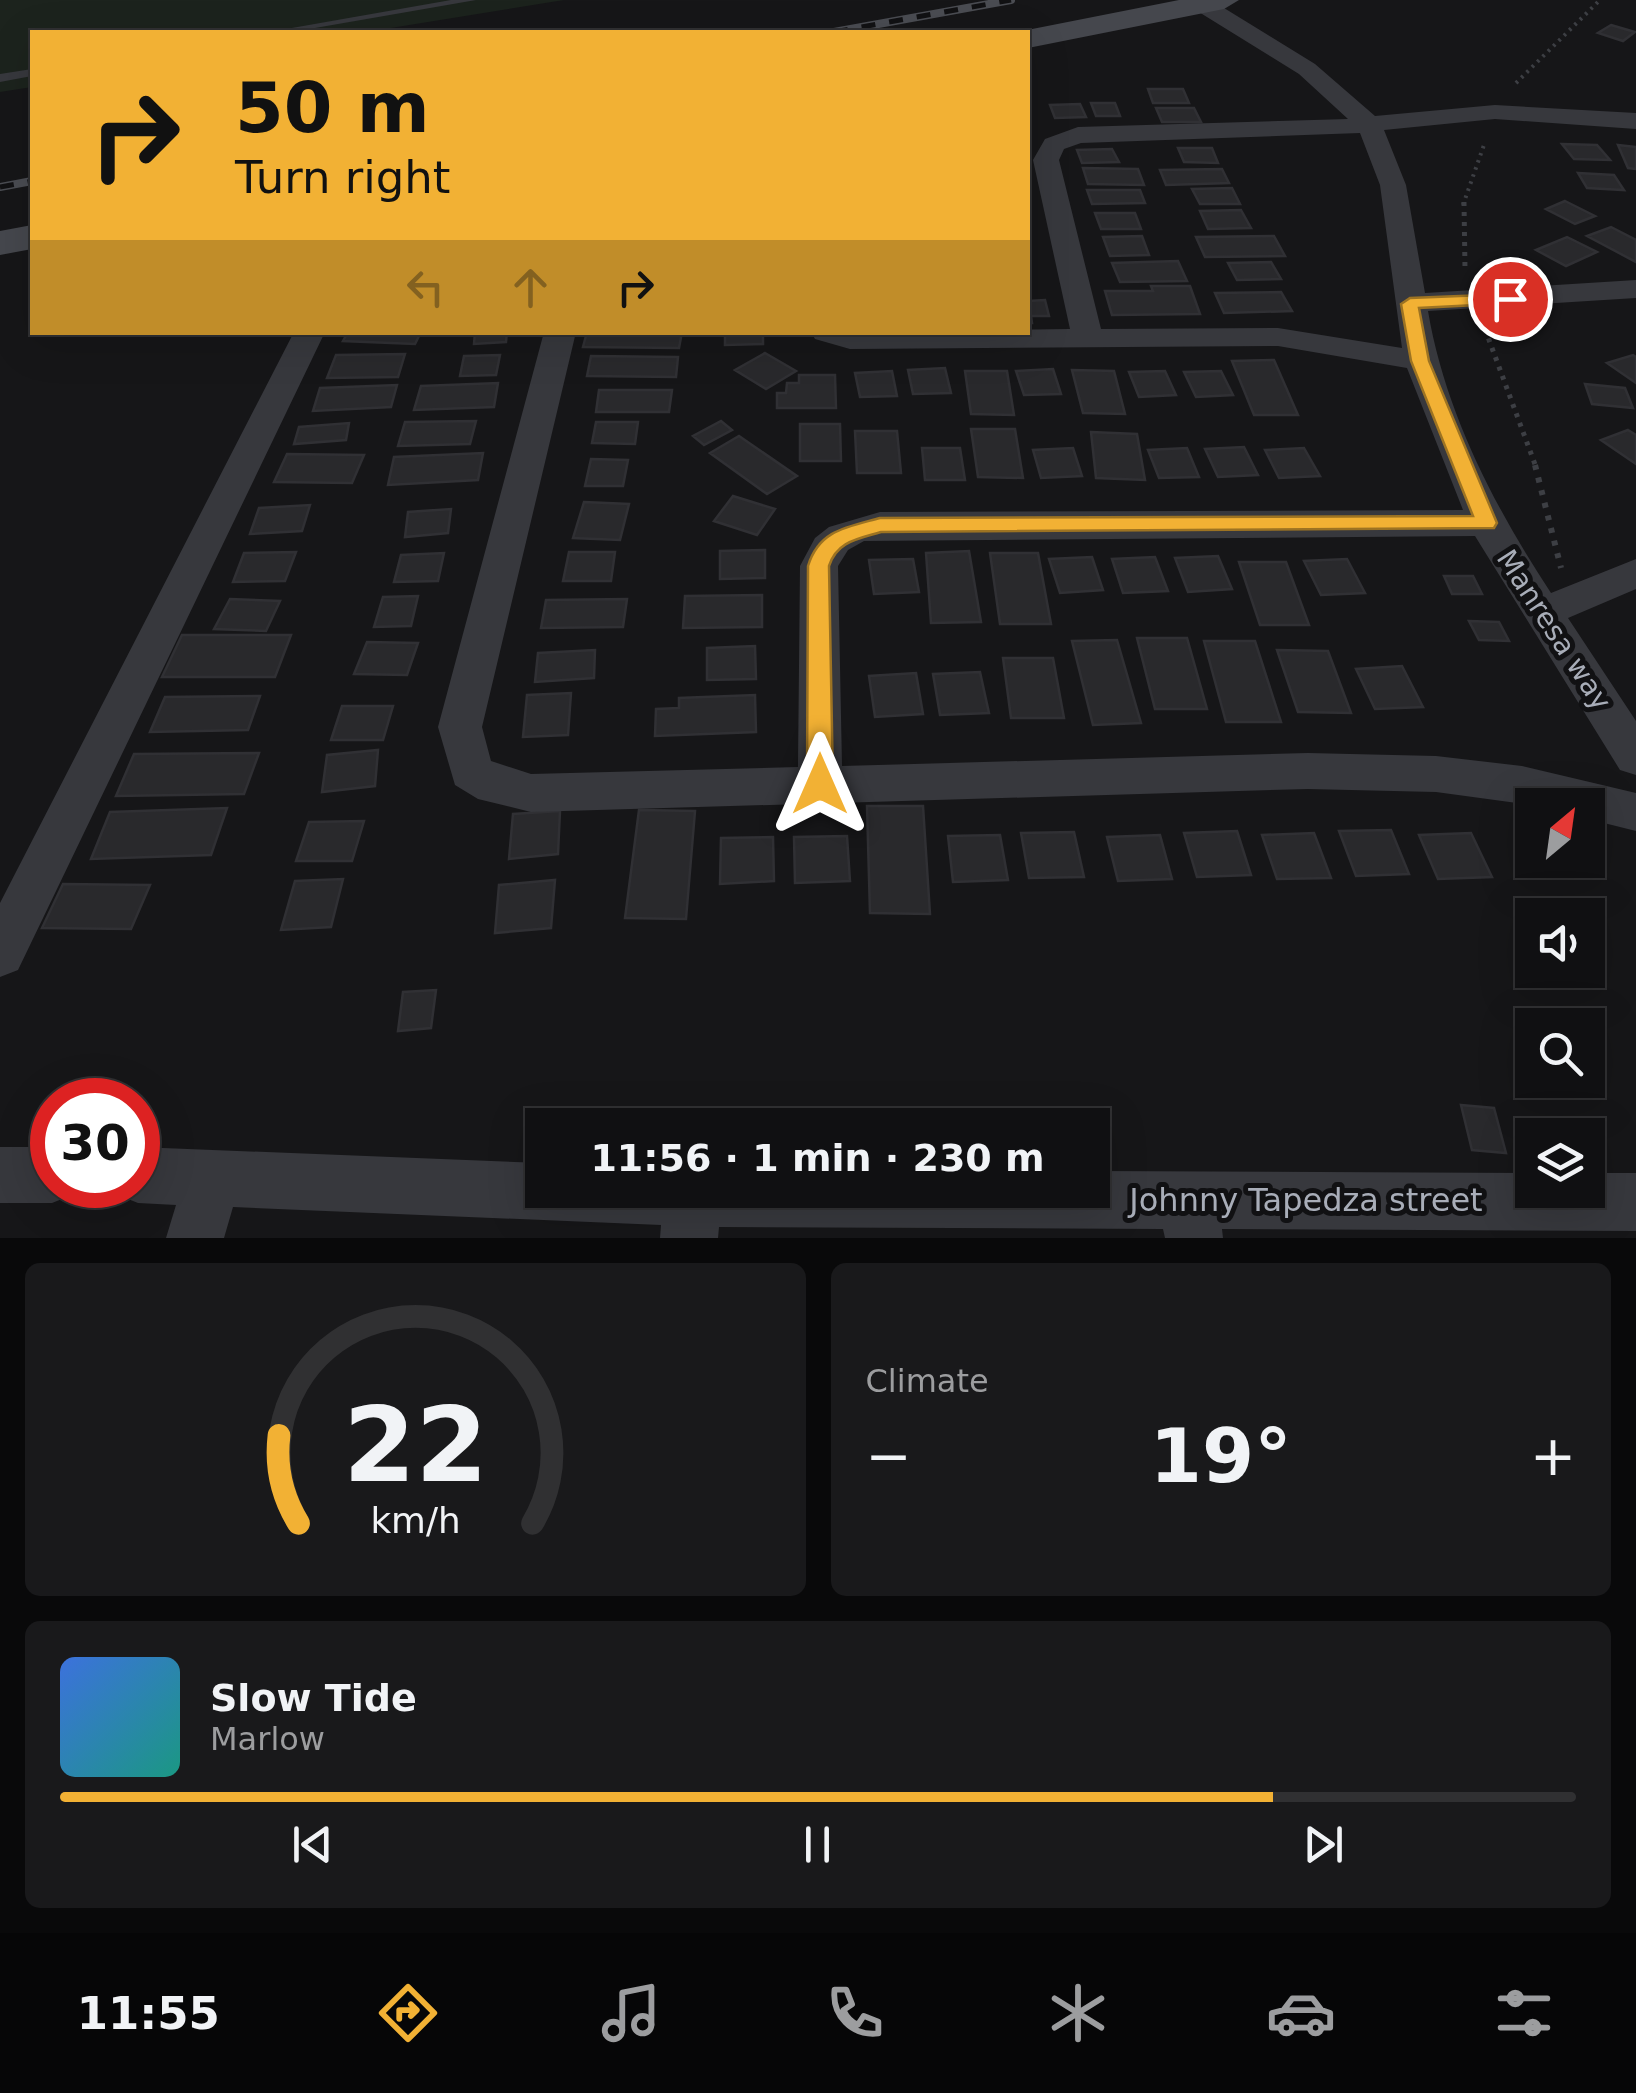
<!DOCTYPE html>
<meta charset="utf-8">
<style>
body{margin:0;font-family:"DejaVu Sans",sans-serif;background:#19191b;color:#f1f3f6;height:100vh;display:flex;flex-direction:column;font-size:38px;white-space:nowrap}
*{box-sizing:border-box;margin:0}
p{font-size:32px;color:#9c9d9f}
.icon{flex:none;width:55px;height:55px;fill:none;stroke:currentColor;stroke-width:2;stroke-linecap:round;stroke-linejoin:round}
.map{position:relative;height:1238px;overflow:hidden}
.drawer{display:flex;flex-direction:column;gap:25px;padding:25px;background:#09090a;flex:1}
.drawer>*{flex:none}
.banner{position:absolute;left:30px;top:30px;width:1000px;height:305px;border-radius:0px;box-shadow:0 10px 40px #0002,0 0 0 2px #303032;background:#f2b134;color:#111;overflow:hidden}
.needle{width:65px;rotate:29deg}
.tools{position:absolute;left:1515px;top:788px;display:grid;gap:20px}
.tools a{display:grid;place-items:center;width:90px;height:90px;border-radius:0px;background:#101012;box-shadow:0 10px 40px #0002,0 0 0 2px #303032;font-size:50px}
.speed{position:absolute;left:30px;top:1078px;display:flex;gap:20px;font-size:50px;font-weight:700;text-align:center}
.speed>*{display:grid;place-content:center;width:130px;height:130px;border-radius:50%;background:#101012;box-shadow:0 10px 40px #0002,0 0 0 2px #303032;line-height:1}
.speed .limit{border:15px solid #d22;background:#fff;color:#111}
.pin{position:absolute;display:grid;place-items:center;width:85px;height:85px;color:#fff;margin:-42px;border:5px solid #fff;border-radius:50%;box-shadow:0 2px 10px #0007}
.me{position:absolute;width:110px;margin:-55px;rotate:0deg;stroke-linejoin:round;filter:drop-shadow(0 0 8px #0008)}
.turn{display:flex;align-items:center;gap:35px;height:210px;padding:0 40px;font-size:45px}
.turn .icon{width:130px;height:130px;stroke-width:2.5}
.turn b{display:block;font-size:70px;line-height:85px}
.lanes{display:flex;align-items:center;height:95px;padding:0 40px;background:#0003;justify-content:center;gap:50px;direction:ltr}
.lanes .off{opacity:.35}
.big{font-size:75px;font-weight:600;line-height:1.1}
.drawer .card{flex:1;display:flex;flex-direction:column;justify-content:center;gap:15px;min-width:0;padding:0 35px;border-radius:15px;background:#19191b}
.drawer .dial{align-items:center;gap:0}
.dial svg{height:260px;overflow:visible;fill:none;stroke:#303032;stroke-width:7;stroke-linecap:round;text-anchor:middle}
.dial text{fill:#f1f3f6;stroke:none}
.song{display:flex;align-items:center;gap:30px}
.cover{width:120px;height:120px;border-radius:15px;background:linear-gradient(135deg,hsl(220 70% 55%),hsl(170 70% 35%))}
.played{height:10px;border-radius:5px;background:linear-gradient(90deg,#f2b134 80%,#303032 80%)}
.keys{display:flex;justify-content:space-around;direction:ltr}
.heat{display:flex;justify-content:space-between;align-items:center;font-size:55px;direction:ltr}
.drawer .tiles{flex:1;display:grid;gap:25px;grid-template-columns:1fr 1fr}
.card:last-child{grid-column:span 2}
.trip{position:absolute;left:525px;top:1108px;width:585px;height:100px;border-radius:0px;background:#101012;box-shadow:0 10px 40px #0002,0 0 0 2px #303032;font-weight:600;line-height:100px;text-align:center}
.menu{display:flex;height:160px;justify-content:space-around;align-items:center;background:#060607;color:#9c9d9f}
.menu .icon{width:70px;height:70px}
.menu .current{color:#f2b134}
.menu b{font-size:45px;color:#f1f3f6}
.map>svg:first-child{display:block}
</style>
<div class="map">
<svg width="1636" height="1238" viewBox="0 0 1636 1238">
<rect width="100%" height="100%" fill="#161618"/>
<path fill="#1c231d" d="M0 0H564L366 32H32V87L0 92Z"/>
<path fill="#29292c" stroke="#303034" stroke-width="2.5" d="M1611 25 1635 32 1623 41 1598 33Z
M1148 89H1183L1189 103H1153Z
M1091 103H1115L1120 116H1096Z
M1080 104 1086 117 1055 118 1050 105Z
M1156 108H1194L1201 122H1162Z
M1562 144 1597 145 1610 160 1574 159Z
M1618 145 1636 147V169L1628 168Z
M1178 148H1212L1218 163 1184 162Z
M1112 149 1119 162 1082 163 1077 150Z
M1083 168 1138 169 1144 185 1088 184Z
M1222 169 1229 183 1166 185 1160 170Z
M1578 173 1614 175 1624 190 1587 188Z
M1232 188 1240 204H1200L1192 189Z
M1087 190H1140L1145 203 1092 204Z
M1565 201 1595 216 1575 224 1546 209Z
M1241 210 1251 228 1208 229 1200 211Z
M1095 213H1135L1141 229H1101Z
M1611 227 1636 240V262L1587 236Z
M1142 236 1149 255 1110 256 1103 237Z
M1274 236 1285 256 1205 257 1196 237Z
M1567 237 1597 252 1566 266 1536 250Z
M1178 261 1187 281 1120 282 1112 263Z
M1271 262 1281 279 1237 280 1228 263Z
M1151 286H1190L1200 314 1112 315 1105 291H1153Z
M1281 292 1292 311 1224 313 1215 293Z
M1045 300 1049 316H1031L1032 323H1028V301Z
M348 332H421L415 344 343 341Z
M475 332H507L506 342 474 344Z
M587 332H682L679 348 583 347Z
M725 332H763V344L725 345Z
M765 353 796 371 766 389 735 370Z
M405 354 398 377 327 378 336 355Z
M500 355 496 375 460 376 464 356Z
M1633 355 1636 357V383L1607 363Z
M591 356 678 357 676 377 587 376Z
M1274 360 1298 415H1254L1232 361Z
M945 368 951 393 913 394 908 370Z
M1053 369 1061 394 1024 395 1016 371Z
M1072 370 1114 371 1125 414 1083 413Z
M892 371 897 396 860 397 855 373Z
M965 371H1007L1014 415 971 414Z
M1165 371 1176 395 1139 397 1129 372Z
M1221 371 1233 395 1196 397 1184 372Z
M799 375H835L836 408H777V393H786L787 383H799Z
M498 383 494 407 414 410 421 386Z
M1585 384 1625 388 1633 408 1592 404Z
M397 385 391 407 313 411 320 388Z
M599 390H672L669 412H596Z
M476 421 470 444 398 446 405 422Z
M721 421 732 430 704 445 693 436Z
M596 422H638L635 444 592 443Z
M349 423 346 440 294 444 299 427Z
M800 424H840L841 461H800Z
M971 429H1015L1023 478 978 477Z
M1628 430 1636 435V464L1601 440Z
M855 431H897L901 473H857Z
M1091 432 1137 434 1145 480 1096 478Z
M739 436 797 476 767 494 710 453Z
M1244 447 1258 475 1218 477 1205 449Z
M922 448H960L965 480H925Z
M1073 448 1082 476 1041 478 1033 450Z
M1187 448 1199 477 1159 478 1148 450Z
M1304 448 1320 476 1279 478 1265 450Z
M483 453 478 480 388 485 394 457Z
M287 454 364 455 352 483 274 482Z
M591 459 628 460 623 486H585Z
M733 496 775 509 757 535 714 521Z
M584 502 629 504 620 540 573 538Z
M310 505 302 531 250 534 259 508Z
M451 509 448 533 405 537 408 512Z
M765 550V578L720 579V551Z
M969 551 981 622 931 623 926 553Z
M296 552 285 581 233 582 244 553Z
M569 552H615L611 581H563Z
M444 553 438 581 394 582 401 555Z
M990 553H1038L1051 624H1000Z
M1218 556 1232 589 1188 592 1175 558Z
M1092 557 1103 590 1060 593 1049 559Z
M1155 557 1168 591 1123 593 1112 559Z
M913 559 919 592 874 594 869 560Z
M1347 559 1365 593 1321 595 1304 561Z
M1239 562H1286L1309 625H1260Z
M1444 576H1473L1482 594H1452Z
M762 595V627L683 628 685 596Z
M418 596 411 626 374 627 383 597Z
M230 599 280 601 266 631 214 629Z
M627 599 623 627 541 628 546 600Z
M1469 621 1499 622 1509 641 1479 640Z
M182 635H291L275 677H162Z
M1137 638H1187L1207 709H1155Z
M1117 640 1141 723 1093 725 1072 641Z
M1204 641H1255L1281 722H1226Z
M367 642 418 643 407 675 354 674Z
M755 646 756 679 707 680V648Z
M595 650 594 678 535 682 538 653Z
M1277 650 1328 651 1351 713 1298 712Z
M1003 658H1053L1064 718H1011Z
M1402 666 1423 707 1375 709 1356 669Z
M980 672 989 713 940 715 933 674Z
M916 673 923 714 875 717 869 676Z
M571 693 568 735 523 737 527 695Z
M755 695 756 732 655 736 656 709 679 708V698Z
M260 696 248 730 150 732 165 697Z
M342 706H393L383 740H331Z
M378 750 375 786 322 792 327 755Z
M259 753 244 794 116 796 134 754Z
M867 806H923L930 914 870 913Z
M227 808 211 855 91 859 110 812Z
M639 810 695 811 686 919 625 918Z
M560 811 558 854 509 859 513 814Z
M364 821 352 861H296L309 822Z
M1391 830 1409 874 1356 876 1339 831Z
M1237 831 1251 875 1197 877 1184 833Z
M1074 832 1084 877 1029 878 1021 833Z
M1314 833 1331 878 1277 879 1262 835Z
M1471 833 1492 877 1438 879 1419 835Z
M1000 835 1008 880 953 882 948 836Z
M1160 835 1172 879 1118 881 1107 837Z
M847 836 850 881 795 883 794 837Z
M773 837 774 881 720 884 721 838Z
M343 879 331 927 281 930 295 881Z
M555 880 551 928 495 933 499 885Z
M63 884 150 885 131 929 42 928Z
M436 990 431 1028 398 1031 403 992Z
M1461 1105 1494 1108 1506 1153 1472 1150Z"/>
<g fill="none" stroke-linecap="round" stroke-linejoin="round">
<path stroke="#3d3f44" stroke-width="4" stroke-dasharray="2.5 5" stroke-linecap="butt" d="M1516 83 1600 0
M1463 205 1485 142"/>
<path stroke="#3d3f44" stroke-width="5" stroke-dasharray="4 6" stroke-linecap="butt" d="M1464 202 1465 269
M1485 329 1536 467"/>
<path stroke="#3d3f44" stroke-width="6" stroke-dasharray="5 8" stroke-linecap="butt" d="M1535 465 1561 568"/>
<path fill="#37383d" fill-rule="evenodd" d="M451 0H476L292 32H269Z
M32 69V76L0 82V74Z"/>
<path fill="#37383d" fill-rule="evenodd" d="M1194 0H1211L1315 64 1375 116 1495 105 1636 113V129L1495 119 1384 130 1406 185 1425 293 1636 280V298L1428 311C1445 412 1495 508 1551 593L1636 559V589L1568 618 1636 721V775L1620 770 1475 536 864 541 848 550 838 566 842 766 1308 753 1436 756 1522 766 1636 793V831L1588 819V805H1532L1436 792 1308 789 531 812 478 799 455 785 438 727 544 332H576L482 727 491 761 531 774 798 767 800 566 815 538 829 527 880 512 1463 510 1407 368 1278 346 850 349 815 339 811 332 1070 329 1033 160 1045 139 1078 127 1348 119 1299 74 1194 9ZM1360 133 1380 185 1402 348 1278 328 1101 329 1059 160 1064 149 1081 143Z
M294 332H325L18 970 0 977V903Z
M0 1147H52V1185H76L72 1195 52 1203H0Z
M138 1147 542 1163V1190H1092V1171L1532 1173V1190H1588V1173H1636V1231L1222 1229 1223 1238H1165L1163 1229 719 1227 718 1238H660L661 1225 233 1207 224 1238H166L176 1205 138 1203 118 1195 114 1185H138Z"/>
<path fill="#45474d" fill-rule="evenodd" d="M1179 0H1239L1224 9 1028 48V32H1017Z
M32 225V249L0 255V231Z"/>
<defs>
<path id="rail" d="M834 32 1011 0
M0 187 32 181"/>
</defs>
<use href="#rail" stroke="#4a4c52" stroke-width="8"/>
<use href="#rail" stroke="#111113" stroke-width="5" stroke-dasharray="14" stroke-linecap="butt"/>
</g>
<path fill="#f2b134" stroke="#9d7322" stroke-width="2.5" d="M1510 294 1519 299 1516 303 1419 308 1429 361 1497 523 1494 528 881 532C858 539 837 541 829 566L833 784 820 795 811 792 807 784 808 566C819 530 847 527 880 518L1473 516 1411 361 1401 304 1410 298Z"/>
<g text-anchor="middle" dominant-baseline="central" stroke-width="10" stroke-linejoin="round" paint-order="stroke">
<g font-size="28" fill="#a8adb8" stroke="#111113">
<text transform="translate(1554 630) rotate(57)">Manresa way</text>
</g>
<g font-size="32" fill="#a8adb8" stroke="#111113">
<text x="1306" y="1200">Johnny Tapedza street</text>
</g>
</g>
</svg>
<div class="tools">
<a><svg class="needle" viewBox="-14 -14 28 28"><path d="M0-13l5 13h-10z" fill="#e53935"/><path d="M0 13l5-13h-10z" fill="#9c9d9f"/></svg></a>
<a><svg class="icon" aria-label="sound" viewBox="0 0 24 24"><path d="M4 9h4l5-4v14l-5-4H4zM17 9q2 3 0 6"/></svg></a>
<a><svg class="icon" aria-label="search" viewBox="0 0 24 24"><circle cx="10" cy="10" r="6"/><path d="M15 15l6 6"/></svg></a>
<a><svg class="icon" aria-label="layers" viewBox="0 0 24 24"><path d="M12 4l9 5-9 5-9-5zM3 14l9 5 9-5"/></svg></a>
</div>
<div class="speed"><div class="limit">30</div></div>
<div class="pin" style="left:1510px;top:299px;background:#d93025"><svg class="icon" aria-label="arrive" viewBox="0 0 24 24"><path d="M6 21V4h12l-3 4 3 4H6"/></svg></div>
<svg class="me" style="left:820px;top:784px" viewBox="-20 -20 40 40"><path d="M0-17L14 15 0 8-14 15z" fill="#f2b134" stroke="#fff" stroke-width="4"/></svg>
<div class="trip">11:56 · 1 min · 230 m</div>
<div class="banner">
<div class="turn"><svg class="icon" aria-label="right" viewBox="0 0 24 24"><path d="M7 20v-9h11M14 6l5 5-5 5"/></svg><div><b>50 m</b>Turn right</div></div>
<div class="lanes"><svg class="icon off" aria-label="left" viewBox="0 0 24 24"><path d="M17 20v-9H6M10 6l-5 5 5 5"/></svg><svg class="icon off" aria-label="ahead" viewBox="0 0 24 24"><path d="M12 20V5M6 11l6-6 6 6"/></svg><svg class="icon" aria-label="right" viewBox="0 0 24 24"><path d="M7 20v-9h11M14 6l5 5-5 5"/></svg></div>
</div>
</div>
<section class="drawer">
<div class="tiles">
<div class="card dial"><svg viewBox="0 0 100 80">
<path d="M14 69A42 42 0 1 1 86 69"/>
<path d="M14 69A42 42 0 0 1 8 42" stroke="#f2b134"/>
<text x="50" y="56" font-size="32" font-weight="700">22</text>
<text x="50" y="72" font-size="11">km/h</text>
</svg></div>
<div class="card"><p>Climate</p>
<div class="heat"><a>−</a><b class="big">19°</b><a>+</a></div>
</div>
<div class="card">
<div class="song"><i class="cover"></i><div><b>Slow Tide</b><p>Marlow</p></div></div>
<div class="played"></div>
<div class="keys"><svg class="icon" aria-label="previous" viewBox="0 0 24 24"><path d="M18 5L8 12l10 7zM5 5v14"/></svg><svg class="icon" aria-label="pause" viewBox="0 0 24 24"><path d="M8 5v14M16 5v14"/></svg><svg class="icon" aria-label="next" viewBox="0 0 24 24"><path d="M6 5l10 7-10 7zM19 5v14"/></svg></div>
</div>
</div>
</section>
<nav class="menu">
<b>11:55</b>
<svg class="icon current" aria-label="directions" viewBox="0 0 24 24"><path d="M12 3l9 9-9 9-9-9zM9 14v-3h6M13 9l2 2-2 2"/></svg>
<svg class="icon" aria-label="music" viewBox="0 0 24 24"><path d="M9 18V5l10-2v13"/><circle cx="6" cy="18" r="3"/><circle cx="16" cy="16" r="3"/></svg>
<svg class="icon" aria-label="phone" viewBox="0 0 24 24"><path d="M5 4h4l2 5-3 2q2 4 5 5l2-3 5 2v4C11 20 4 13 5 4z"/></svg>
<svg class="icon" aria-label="climate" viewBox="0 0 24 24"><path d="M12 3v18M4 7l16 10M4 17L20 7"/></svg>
<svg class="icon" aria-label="car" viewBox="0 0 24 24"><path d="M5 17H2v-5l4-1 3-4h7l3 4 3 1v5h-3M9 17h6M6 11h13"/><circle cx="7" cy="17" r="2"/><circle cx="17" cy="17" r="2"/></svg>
<svg class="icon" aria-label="filters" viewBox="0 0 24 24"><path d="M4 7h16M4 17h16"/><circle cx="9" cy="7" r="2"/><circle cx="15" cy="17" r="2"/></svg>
</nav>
